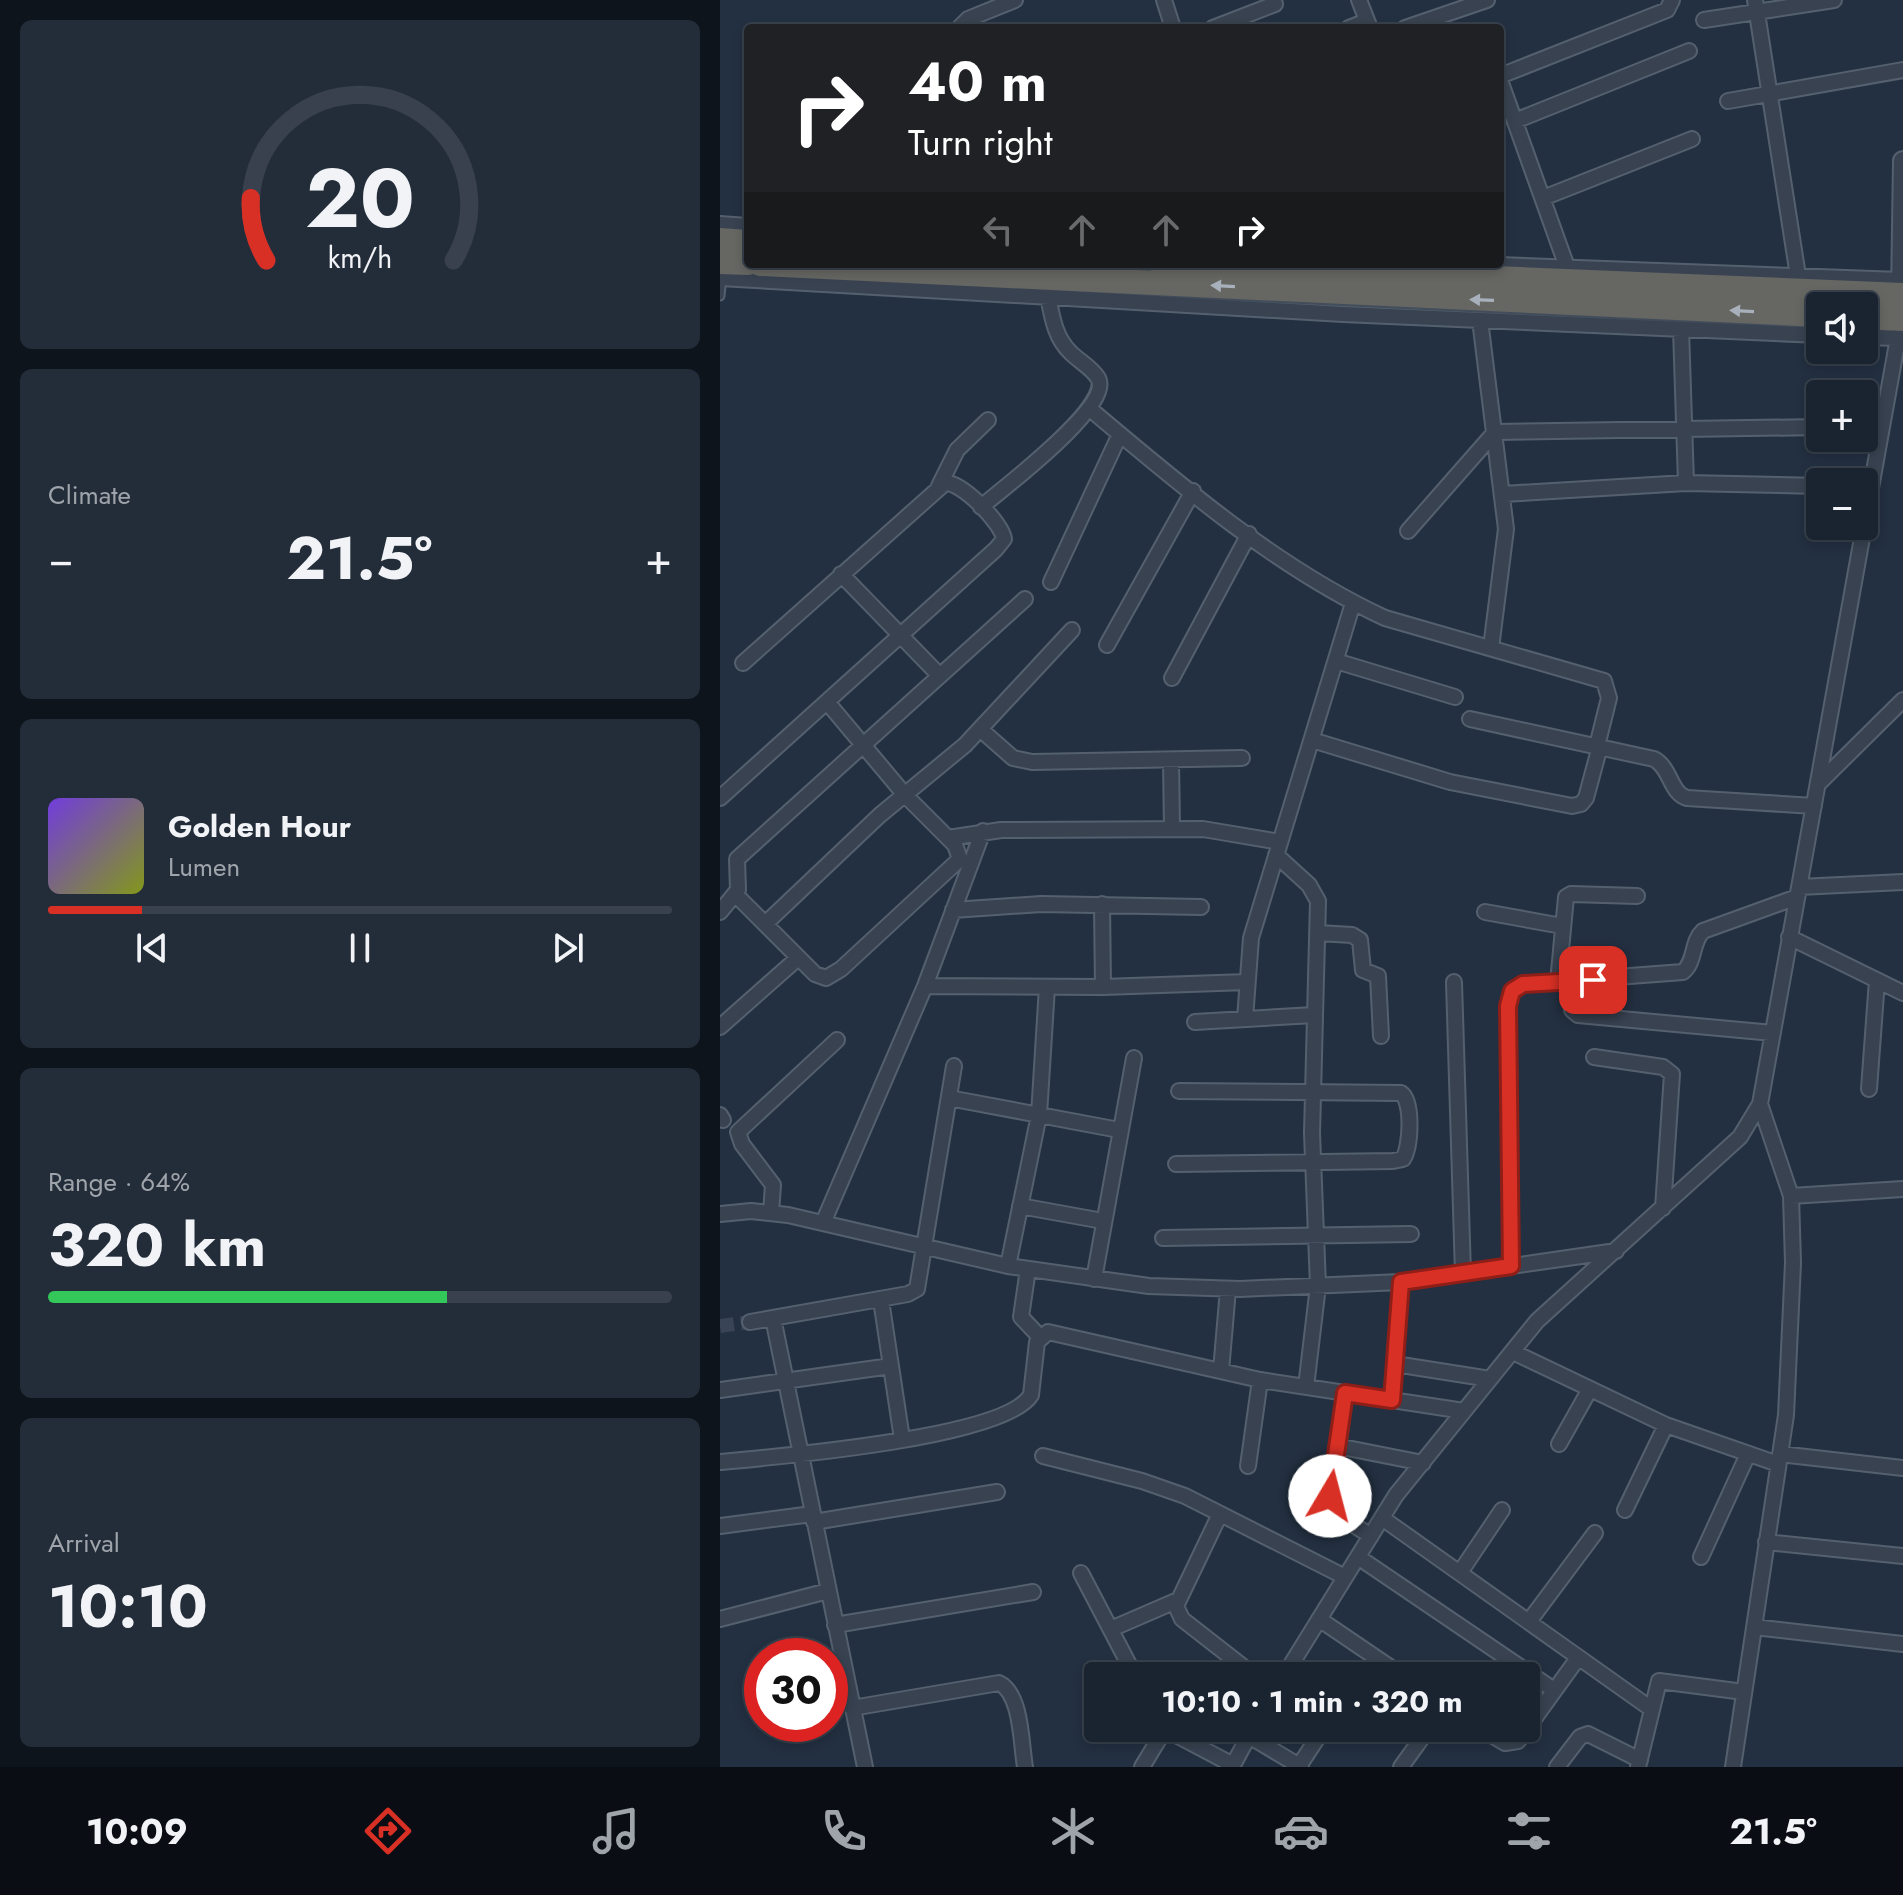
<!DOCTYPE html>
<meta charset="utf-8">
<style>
body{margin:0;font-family:Jost,sans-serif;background:#232c39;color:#f1f3f6;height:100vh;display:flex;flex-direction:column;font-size:30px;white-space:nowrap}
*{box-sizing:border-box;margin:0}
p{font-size:26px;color:#9fa4ab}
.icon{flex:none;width:44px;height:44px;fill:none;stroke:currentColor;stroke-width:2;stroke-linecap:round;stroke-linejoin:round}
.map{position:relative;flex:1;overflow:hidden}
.sheet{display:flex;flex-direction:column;gap:20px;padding:20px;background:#0e141b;width:720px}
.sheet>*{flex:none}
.guide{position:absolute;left:24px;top:24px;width:760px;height:244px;border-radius:8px;box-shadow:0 4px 12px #0003,0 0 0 2px #38414d;background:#202124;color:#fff;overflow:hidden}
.tools{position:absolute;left:1086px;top:292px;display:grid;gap:16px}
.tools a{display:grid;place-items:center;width:72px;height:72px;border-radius:8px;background:#1a2431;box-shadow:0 4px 12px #0003,0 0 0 2px #38414d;font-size:40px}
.speed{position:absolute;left:24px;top:1638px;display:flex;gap:16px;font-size:40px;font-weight:700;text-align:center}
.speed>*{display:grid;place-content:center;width:104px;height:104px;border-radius:50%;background:#1a2431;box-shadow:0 4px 12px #0003,0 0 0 2px #38414d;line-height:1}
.speed .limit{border:12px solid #d22;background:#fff;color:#111}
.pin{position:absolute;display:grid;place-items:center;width:68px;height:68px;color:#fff;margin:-34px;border-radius:16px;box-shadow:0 4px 12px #0006}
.me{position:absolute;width:88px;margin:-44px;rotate:8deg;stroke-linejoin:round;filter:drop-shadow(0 0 6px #0008)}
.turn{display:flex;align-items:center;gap:28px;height:168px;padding:0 32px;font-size:36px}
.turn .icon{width:104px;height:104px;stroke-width:2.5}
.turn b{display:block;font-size:56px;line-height:68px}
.lanes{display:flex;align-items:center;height:76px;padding:0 32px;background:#0003;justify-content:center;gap:40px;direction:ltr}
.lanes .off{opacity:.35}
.big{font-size:60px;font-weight:700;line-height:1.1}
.sheet .widget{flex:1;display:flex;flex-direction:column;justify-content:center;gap:12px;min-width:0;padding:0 28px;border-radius:12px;background:#232c39}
.sheet .dial{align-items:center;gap:0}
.dial svg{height:208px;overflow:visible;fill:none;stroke:#38414d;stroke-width:7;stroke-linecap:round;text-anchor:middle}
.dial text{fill:#f1f3f6;stroke:none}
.song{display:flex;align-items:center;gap:24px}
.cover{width:96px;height:96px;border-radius:12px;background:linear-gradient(135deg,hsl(260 70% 55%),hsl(70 70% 35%))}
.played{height:8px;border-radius:4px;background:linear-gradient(90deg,#d93025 15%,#38414d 15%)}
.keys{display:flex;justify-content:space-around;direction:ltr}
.heat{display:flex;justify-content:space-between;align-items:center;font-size:44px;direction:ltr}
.charge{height:12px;border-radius:6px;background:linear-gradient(90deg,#34c759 64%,#38414d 0)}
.trip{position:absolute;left:364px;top:1662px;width:456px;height:80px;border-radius:8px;background:#1a2431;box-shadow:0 4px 12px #0003,0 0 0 2px #38414d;font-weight:700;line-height:80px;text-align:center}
.tabs{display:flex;height:128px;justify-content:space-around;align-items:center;background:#0a0e14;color:#9fa4ab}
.tabs .icon{width:56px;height:56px}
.tabs .selected{color:#d93025}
.tabs b{font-size:36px;color:#f1f3f6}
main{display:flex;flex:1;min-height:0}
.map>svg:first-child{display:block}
</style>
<main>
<section class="sheet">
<div class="widget dial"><svg viewBox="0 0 100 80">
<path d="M14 69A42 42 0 1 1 86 69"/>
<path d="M14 69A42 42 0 0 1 8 45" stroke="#d93025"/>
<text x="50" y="56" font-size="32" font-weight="700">20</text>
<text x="50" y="72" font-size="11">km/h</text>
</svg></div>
<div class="widget"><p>Climate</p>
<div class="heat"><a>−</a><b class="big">21.5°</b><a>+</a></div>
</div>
<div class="widget">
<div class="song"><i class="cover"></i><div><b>Golden Hour</b><p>Lumen</p></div></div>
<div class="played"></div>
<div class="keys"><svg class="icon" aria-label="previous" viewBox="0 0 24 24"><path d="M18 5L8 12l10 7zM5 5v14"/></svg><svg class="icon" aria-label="pause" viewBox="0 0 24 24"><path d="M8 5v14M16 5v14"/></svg><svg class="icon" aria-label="next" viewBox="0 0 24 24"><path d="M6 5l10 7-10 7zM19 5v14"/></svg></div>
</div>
<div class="widget"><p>Range · 64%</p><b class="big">320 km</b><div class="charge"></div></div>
<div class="widget"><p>Arrival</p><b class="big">10:10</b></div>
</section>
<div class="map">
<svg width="1183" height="1767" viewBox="0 0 1183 1767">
<rect width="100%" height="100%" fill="#233041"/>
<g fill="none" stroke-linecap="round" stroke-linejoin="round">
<path stroke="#394556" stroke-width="14" stroke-dasharray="14 7" stroke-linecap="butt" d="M0 1326 30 1322"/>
<defs>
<path id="service" d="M0 296 2 277"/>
<path id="minor" d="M444 0 453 28
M639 0 650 28
M1035 0 1078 276
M984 20 1114 0
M239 28 248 19 295 0
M493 28 555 4
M629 28 647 21
M685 28 767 0
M780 76 947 10 952 0
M780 80 847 267
M1008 101 1183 70
M795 121 969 51
M823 198 972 139
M0 224 28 226
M753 264 1180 280
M0 278 623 314 1100 335
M760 320 786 529 771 648
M961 329 966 483
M1144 337 1178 338
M370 409C460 485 557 568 665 618L884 681 889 698 877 746
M1144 426 1162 425
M219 486 237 450 268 420
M783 494 966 483 1100 486
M261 507C281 490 394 405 378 378 372 368 359 361 351 353 335 338 332 317 328 296
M688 531 775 432 1100 427
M121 574 220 676
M331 582 400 434
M387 645 473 491
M616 661 735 697
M452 678 529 534
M750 719 934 759C951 768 950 793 967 798L1094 806
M260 729 293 758 312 762 522 758
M592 740 730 782 852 806 861 804 866 798 880 746
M451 760 452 829
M1098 784 1183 700
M0 798 276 549 284 539C282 523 241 481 225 483L23 663
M228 838 281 830 483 829 560 842
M556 855 589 885 598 901 592 1133 598 1286 586 1387
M1079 887 1183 882
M16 895 95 974 106 978 121 969 240 859 235 845 185 795 107 702
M382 904 383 987
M233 910 321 904 481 907
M0 912 18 890 17 859 305 599
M765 912 842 926
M45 924 160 815 245 745 352 630
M598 933 632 935 640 940 643 970 658 976 661 1036
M1069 937 1183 993
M848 981 852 1010 858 1015 1053 1033
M734 982 743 1274
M838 982 846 897 851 894 917 896
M205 986 383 987 527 982
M525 1019 531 938 633 603
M475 1022 594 1015
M0 1027 78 958
M874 1057 943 1067 952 1074 943 1208
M1149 1089 1157 980
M229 1098 399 1130
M0 1115 3 1120
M456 1164 673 1161 683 1159C691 1146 693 1101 681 1093L459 1091
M1071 1196 1183 1189
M300 1206 383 1221
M51 1213 53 1185 22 1144 18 1132 117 1040
M0 1214 31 1211 68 1215 288 1266 429 1286 520 1289 681 1282 896 1251
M103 1223 205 986 263 831
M443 1238 691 1234
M288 1266 319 1115 327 987
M791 1266 788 1006 792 991 803 984 963 972C976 961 971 942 983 931L1077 897
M308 1269 301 1317 319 1336
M374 1279 414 1058
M161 1300 182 1439
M53 1318 145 1767
M30 1322 188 1294 197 1289 234 1066
M793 1352 946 1425 1058 1464
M675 1364 770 1379
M501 1371 508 1289
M0 1390 171 1366
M625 1393 611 1503 615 1513 651 1536
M672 1400 681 1282
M839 1444 870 1389
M617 1446 703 1463
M1060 1454 1183 1468
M323 1456 422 1481 465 1496 625 1577
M0 1462C54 1457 285 1438 311 1395L317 1342 328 1332 540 1380 744 1411
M528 1466 540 1380
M905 1510 946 1425
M500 1514 456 1606 462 1619 535 1676
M662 1518 930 1708
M94 1522 277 1492
M0 1526 92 1514
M1046 1542 1183 1556
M638 1557 834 1690
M981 1557 1028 1454
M741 1571 782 1510
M361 1573 415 1676
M0 1619 108 1591
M599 1619 683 1676
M810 1620 875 1533
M115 1625 313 1592
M1034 1627 1183 1644
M391 1629 458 1600
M564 1676 676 1495 817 1321 1020 1137 1040 1104 1178 338 1179 311
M132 1708 279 1683C302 1694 301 1745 305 1767
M443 1728 513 1765
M760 1728 785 1743 798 1741 858 1658
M529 1736 581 1767
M579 1766 604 1728
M422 1767 445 1729
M512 1767 533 1728
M681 1767 704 1735
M837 1767 860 1737 868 1734 920 1760
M918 1767 939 1681 1024 1692
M1013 1767 1066 1415 1073 1263 1071 1196 1040 1104"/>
<path id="tertiary" d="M1181 295 1183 161"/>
<path id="trunk" d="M0 240 28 242
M0 262 28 263
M40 264 1100 315
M441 264 1183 295
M1144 317 1183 319"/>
</defs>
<use href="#service" stroke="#55606e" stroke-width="11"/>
<use href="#minor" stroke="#55606e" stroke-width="18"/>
<use href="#tertiary" stroke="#55606e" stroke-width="22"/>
<use href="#trunk" stroke="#424d5b" stroke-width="28"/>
<use href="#service" stroke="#384251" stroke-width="7"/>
<use href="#minor" stroke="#384251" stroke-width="14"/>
<use href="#tertiary" stroke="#384251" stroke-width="18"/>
<use href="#trunk" stroke="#666662" stroke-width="24"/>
</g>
<defs><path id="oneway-solid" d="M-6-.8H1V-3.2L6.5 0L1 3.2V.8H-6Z" transform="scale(2)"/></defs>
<g fill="#a8b0bb">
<use href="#oneway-solid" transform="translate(503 286) rotate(-177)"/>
<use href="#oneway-solid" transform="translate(762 300) rotate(-178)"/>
<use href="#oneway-solid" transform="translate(1022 311) rotate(-177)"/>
</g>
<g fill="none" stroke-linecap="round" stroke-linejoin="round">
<defs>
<path id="route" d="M610 1496 625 1393 672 1400 681 1282 791 1266 788 1006 792 991 803 984 873 980"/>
</defs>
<use href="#route" stroke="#8d1f18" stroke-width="20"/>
<use href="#route" stroke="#d93025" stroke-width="14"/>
</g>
</svg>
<div class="tools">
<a><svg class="icon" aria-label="sound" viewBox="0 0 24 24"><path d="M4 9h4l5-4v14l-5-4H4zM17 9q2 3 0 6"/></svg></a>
<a>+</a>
<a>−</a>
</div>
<div class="speed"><div class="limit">30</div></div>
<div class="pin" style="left:873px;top:980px;background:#d93025"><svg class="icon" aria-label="arrive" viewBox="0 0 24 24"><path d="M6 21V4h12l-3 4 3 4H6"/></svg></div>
<svg class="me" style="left:610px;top:1496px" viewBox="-20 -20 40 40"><circle r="19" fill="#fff"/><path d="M0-13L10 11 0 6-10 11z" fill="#d93025"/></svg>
<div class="trip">10:10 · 1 min · 320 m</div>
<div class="guide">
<div class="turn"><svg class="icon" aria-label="right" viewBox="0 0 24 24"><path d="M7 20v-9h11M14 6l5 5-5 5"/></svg><div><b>40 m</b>Turn right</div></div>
<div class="lanes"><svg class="icon off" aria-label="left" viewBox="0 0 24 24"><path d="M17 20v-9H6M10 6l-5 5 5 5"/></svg><svg class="icon off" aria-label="ahead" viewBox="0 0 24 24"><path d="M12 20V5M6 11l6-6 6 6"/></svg><svg class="icon off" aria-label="ahead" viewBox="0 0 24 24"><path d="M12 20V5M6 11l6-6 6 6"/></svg><svg class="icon" aria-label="right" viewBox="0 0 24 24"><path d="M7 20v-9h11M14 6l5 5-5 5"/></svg></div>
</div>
</div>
</main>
<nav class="tabs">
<b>10:09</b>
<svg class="icon selected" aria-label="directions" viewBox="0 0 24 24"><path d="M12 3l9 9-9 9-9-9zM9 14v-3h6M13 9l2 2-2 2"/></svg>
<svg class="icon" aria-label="music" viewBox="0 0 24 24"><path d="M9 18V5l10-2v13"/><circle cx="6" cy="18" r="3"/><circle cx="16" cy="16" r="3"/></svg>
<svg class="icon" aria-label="phone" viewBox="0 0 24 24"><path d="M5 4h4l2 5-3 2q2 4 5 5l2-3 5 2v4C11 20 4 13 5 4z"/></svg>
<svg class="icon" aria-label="climate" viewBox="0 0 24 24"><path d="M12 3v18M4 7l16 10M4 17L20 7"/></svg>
<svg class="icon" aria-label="car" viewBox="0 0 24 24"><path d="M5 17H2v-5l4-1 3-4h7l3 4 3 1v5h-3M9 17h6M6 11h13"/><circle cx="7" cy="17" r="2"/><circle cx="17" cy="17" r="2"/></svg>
<svg class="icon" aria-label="filters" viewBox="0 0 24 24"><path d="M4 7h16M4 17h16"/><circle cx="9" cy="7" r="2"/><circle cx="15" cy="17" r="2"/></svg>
<b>21.5°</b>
</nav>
